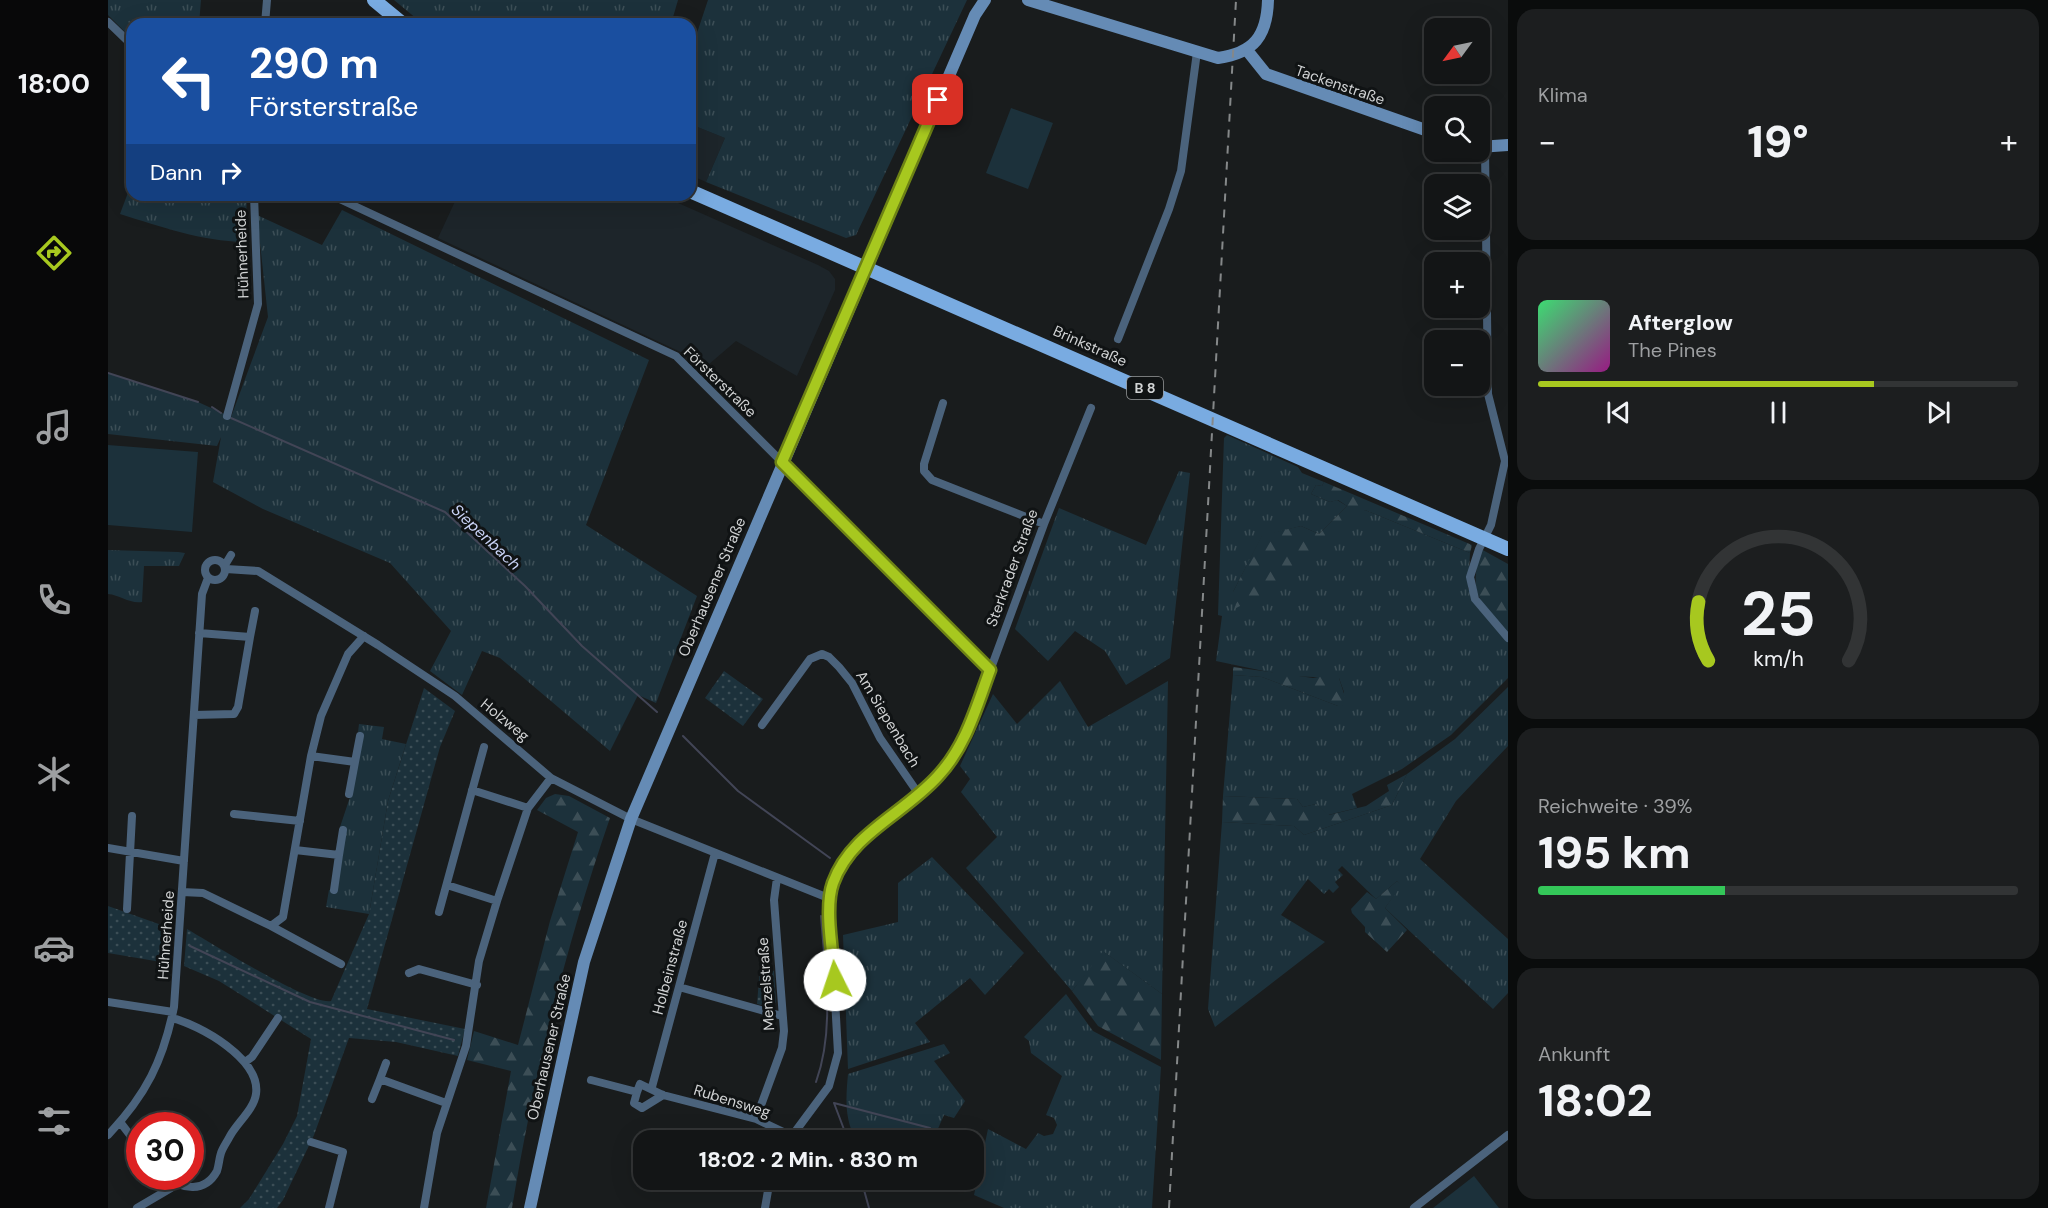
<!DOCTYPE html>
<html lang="de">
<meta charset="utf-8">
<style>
body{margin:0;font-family:"DM Sans",sans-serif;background:#1c1e1f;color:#f1f3f6;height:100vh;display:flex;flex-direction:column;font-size:22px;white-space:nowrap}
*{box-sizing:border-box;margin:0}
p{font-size:20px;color:#9d9fa1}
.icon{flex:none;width:33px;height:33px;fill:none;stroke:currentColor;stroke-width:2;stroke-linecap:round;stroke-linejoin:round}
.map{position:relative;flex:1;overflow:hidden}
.drawer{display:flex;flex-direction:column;gap:9px;padding:9px;background:#0a0c0c;width:540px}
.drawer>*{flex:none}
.guide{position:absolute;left:18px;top:18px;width:570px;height:183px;border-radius:18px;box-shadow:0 6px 24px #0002,0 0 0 2px #323435;background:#1a4fa0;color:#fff;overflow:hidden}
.needle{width:39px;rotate:237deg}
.controls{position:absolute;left:1316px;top:18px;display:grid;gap:12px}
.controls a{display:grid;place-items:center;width:66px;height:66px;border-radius:12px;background:#131516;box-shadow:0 6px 24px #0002,0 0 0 2px #323435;font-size:30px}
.speed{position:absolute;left:18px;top:1112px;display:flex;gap:12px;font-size:30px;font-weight:700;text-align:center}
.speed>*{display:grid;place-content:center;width:78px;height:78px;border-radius:50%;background:#131516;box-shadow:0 6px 24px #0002,0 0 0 2px #323435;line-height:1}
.speed .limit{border:9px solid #d22;background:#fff;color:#111}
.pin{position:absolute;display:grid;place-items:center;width:51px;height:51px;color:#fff;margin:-26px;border-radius:12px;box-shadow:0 3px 9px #0006}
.me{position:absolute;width:66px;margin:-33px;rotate:356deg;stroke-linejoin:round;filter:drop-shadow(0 0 4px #0008)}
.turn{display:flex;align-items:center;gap:21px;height:126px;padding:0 24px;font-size:27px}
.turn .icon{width:78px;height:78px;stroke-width:2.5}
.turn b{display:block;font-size:42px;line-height:51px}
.then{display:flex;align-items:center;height:57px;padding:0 24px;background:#0003;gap:12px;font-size:22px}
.big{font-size:45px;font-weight:800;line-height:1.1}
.drawer .tile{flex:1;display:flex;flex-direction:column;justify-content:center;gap:9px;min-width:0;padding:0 21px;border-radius:18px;background:#1c1e1f}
.drawer .dial{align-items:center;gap:0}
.dial svg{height:156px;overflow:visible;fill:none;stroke:#323435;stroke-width:7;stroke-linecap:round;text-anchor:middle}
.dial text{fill:#f1f3f6;stroke:none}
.song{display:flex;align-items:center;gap:18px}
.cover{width:72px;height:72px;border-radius:9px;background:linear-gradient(135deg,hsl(140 70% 55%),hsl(310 70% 35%))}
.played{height:6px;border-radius:3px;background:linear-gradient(90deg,#a7c81f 70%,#323435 70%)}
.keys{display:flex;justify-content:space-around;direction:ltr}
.heat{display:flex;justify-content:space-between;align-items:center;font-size:33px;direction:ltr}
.charge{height:9px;border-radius:4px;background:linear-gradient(90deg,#34c759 39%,#323435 0)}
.trip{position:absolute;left:525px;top:1130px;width:351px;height:60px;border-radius:18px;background:#131516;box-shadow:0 6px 24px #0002,0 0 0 2px #323435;font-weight:800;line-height:60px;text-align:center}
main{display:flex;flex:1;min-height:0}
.dock{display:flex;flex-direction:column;width:108px;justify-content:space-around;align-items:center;background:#080809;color:#9d9fa1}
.dock .icon{width:42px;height:42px}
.dock .active{color:#a7c81f}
.dock b{font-size:27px;color:#f1f3f6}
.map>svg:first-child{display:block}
</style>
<main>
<nav class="dock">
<b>18:00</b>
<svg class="icon active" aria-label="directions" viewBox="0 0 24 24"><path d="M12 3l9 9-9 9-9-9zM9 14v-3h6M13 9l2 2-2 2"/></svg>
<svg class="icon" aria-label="music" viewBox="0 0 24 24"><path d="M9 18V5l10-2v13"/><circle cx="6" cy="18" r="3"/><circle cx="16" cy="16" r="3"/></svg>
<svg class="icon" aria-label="phone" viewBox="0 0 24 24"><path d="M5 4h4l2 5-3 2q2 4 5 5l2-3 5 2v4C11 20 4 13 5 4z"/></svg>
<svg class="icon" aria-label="climate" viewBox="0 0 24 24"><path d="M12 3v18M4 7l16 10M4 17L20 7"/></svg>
<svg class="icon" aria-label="car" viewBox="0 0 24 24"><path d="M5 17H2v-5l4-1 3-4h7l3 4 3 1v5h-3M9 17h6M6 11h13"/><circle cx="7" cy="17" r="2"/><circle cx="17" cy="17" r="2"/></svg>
<svg class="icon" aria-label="filters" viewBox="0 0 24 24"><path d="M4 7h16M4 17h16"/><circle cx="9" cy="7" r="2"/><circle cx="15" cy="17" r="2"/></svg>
</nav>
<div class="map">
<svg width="1400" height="1208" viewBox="0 0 1400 1208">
<defs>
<pattern id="grass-tufts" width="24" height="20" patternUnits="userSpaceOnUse" patternTransform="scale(1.5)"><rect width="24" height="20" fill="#1c313b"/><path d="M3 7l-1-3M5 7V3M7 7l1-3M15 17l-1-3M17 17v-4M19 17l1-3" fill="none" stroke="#3c4e56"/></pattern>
<pattern id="forest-firs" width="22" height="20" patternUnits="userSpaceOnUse" patternTransform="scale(1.5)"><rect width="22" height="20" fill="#1c313b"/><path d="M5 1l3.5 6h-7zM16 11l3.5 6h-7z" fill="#3c4e56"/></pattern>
<pattern id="park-dots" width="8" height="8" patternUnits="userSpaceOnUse" patternTransform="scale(1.5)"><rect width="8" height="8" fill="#1c313b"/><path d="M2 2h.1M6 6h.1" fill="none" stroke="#3c4e56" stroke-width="1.8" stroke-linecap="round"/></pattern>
</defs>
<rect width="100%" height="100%" fill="#191c1d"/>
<path fill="#1d252a" d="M582 124 617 138 598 182 582 175Z
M350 195H552L710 265 721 271 727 279V290L689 376 628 341 593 371 579 355 330 238Z"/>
<path fill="url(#grass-tufts)" d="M0 0H93L91 24H24V39L0 15Z
M286 0H570L563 24H315Z
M600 0H859L748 235 738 238 598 182 617 138 582 124V44L585 45Z
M24 182V195H139L137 242C93 241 54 227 12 214Z
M234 210 541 360 478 525 589 596 548 703 530 695 502 751 392 658 374 651 354 695 322 671 343 631 282 563 155 509 105 482 113 437 109 446 0 434V373L90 402 123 417 160 317 149 215 214 245Z
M1119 435 1190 467 1194 473 1216 482 1214 486 1208 485 1203 494 1222 502 1229 500 1239 506 1211 534 1193 526 1154 536 1125 592 1257 510 1362 553 1360 588 1365 598 1400 642V678L1343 735 1294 769 1244 794 1249 808 1220 815 1208 804 1195 807 1189 799 1115 796 1125 675 1154 677 1230 706H1234L1236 692 1231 678 1180 676 1108 661 1114 616 1110 615 1116 438Z
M1071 471 1082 473 1062 658 1018 685 997 651 967 631 940 661 907 629 951 508 1038 545Z
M0 550 70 552 77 553 71 566H36L34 602C22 604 12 595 0 594Z
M952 681 980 727 1060 681 1054 994 996 952 964 991 858 868 889 837 853 792 862 779 852 766 885 694 909 724Z
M1400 687V746L1348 801 1312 859 1400 939V993L1385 1009 1277 908 1293 885 1289 881 1268 899 1234 866 1230 870 1235 875 1227 882 1231 887 1225 893 1221 889 1216 894 1200 879 1173 915 1217 942 1107 1027 1100 1009 1114 822 1186 826 1196 835 1284 805 1299 774 1347 739Z
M251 724 276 727 274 739 298 744 280 801 261 914 218 907 221 890 228 891 232 827 242 797Z
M824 857 916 953 877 995 862 978 807 1023 822 1042 740 1069 735 935 790 922V883Z
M958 994 985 1031 1053 1067 1044 1208H896L866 1195 880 1129 918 1149 930 1133 936 1136 945 1134 949 1125 946 1118 938 1115 954 1076 923 1053 921 1041 916 1037Z
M836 1044 842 1053 826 1061 857 1101 846 1118 836 1115 825 1140H748C736 1118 738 1097 740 1074Z"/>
<path fill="url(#forest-firs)" d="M1216 482 1364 545 1362 553 1257 510C1222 552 1178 584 1128 608L1125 592 1154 535 1193 526 1211 534 1239 506 1230 500 1222 502 1203 494 1208 485 1214 486Z
M1373 549 1400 564V634C1371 597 1360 598 1373 549Z
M1125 667 1205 678 1227 674 1231 678 1238 700 1234 706H1230L1154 677 1125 675Z
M1299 774 1284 805 1196 835 1186 826 1114 822 1115 796 1189 799 1195 807 1208 804 1221 815 1258 806 1281 791 1279 785Z
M447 794 461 796 502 818C458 945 426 1075 404 1208H378L403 1071 359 1060 366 1031 410 1045 442 921 470 832 429 810 438 798Z
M1289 881 1294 885 1277 908 1299 930 1279 952 1257 932V927L1244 913 1243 909 1259 892 1268 899Z
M995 951 1054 994 1053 1060 990 1026 964 991Z"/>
<path fill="url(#park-dots)" d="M616 671 655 699 635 726 597 698Z
M316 688 347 711 332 747 259 1009 357 1029 350 1056 288 1042 241 1038 206 1135 175 1200 169 1208H132L141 1199 175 1144 189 1116 203 1039 111 981 76 966 79 929C102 942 203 1006 223 1001L261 914 280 801Z
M0 906 62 928 59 963 0 953Z
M652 967 666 971 668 1002 664 1008 649 1004Z"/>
<path fill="#1c313b" d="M903 108 945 123 920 189 878 173Z
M0 445 90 452 84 532 0 525Z
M1366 1176 1391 1208H1325Z"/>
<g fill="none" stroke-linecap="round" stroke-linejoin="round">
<path stroke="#424556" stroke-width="2" d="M0 373 90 402
M104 407 113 413
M123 418 337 512 417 586 474 646 549 712
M575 736 630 791 722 858
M82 946 202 1002 346 1040
M708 1082C727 1029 717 972 713 916
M726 1103 822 1128
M726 1103 740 1140
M753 1179 761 1208"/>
<path stroke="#4b637c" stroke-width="8" d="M0 22 24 45
M157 24 159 0
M1377 148 1380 394 1397 461 1383 525 1371 549 1362 577 1367 599 1400 638
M223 195 568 356 882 670
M1010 339 1061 209 1073 171 1089 52
M835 403 816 464V471L824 480 936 524
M119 416 150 304 146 195
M97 570a10 10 0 1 1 20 0a10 10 0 1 1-20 0Z
M117 565 123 555
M118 569 150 571 270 645 347 696 443 778 523 819 723 899
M142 637 147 611
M86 715 126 714 130 707 142 637 91 633
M654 725 702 659 714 654 721 657 731 667 744 683 772 738 810 793
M203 756 247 762 241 794
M247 762 252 736
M364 790 420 808
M126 814 192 821
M0 848 76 861
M187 850 231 855 226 890
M231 855 235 830
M339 885 389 901
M74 892 95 893 163 926 175 917 203 756 213 716 240 654 256 636
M19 909 24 816
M331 912 376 747
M163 926 233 964
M301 973 311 969 369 985
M571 987 674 1016
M0 1002 65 1012
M137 1062 144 1057 170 1018
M272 1079 278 1063
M483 1080 529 1092 532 1084 555 1095 648 1119 684 1136
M544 1087 607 853
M529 1092 526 1103 534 1108 555 1095
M264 1099 272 1079 338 1103
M648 1119 674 1048 676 1031 666 900 669 878
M12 1122 32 1148
M0 1135C38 1095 55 1061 66 1007L94 594 100 578
M681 1140 721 1086 730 1053 722 910 725 885 740 854 752 841 829 778 857 739 936 524 983 408
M203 1142 235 1152 221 1208
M58 1176C74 1190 97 1193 109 1171 111 1165 111 1159 113 1153 115 1147 119 1142 122 1136 130 1122 146 1109 148 1094 153 1059 92 1025 64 1018
M29 1208 63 1188 67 1183
M316 1208 329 1133 358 1046 371 961 389 901 420 808 443 778
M657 1208 662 1179
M1306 1208 1400 1135"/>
<path stroke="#658bb5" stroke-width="12" d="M920 0 1110 58C1146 53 1159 36 1160 0
M1138 49 1158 74 1326 133
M1371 147 1400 145
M422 1208 476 962 523 819 867 15 877 0"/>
<path stroke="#79abe1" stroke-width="14" d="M266 0 295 24
M582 191 1400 549"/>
<path stroke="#858889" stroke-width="2" stroke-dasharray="8 8" stroke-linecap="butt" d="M1061 1208 1128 0"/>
</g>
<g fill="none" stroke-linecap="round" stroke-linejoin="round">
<defs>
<path id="route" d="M727 980C725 953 716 908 725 883 743 833 796 814 830 776 858 746 868 708 882 670L674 462 830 100"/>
</defs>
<use href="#route" stroke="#6d8214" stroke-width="15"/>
<use href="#route" stroke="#a7c81f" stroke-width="10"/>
</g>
<g text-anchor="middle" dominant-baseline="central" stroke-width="6" stroke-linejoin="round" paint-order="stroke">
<rect fill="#101314" stroke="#97999a" stroke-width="1.5" x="1019" y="377" width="36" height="22" rx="4.5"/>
<g font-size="14" font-weight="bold" fill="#d1d3d4">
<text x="1037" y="388">B 8</text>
</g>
<g font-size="15" fill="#d1d3d4" stroke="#101314">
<text transform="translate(1232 85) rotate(19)">Tackenstraße</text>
<text transform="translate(134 254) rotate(-92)">Hühnerheide</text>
<text transform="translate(982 346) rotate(24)">Brinkstraße</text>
<text transform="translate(612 382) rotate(44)">Försterstraße</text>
<text transform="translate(904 568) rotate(-70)">Sterkrader Straße</text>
<text transform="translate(604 587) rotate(-67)">Oberhausener Straße</text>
<text transform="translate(780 719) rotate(59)">Am Siepenbach</text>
<text transform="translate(397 720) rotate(39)">Holzweg</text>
<text transform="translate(58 935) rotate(-86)">Hühnerheide</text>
<text transform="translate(562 967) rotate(-75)">Holbeinstraße</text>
<text transform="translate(658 984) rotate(-94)">Menzelstraße</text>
<text transform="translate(441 1047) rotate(-77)">Oberhausener Straße</text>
<text transform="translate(624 1101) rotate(17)">Rubensweg</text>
</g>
<g font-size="16" font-style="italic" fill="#c9d3f6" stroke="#101314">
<text transform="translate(378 537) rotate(43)">Siepenbach</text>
</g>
</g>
</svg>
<div class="controls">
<a><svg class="needle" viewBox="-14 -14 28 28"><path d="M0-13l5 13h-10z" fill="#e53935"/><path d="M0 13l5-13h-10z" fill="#9d9fa1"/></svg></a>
<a><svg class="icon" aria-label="search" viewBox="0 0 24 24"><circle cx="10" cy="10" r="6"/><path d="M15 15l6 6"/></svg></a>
<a><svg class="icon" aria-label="layers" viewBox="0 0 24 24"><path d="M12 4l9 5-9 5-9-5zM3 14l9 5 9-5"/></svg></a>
<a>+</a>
<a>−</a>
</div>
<div class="speed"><div class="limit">30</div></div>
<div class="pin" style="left:830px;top:100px;background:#d93025"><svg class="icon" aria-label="arrive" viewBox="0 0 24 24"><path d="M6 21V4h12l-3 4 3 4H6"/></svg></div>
<svg class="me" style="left:727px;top:980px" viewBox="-20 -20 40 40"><circle r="19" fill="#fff"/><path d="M0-13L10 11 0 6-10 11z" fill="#a7c81f"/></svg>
<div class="trip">18:02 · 2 Min. · 830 m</div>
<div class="guide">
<div class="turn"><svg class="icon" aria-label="left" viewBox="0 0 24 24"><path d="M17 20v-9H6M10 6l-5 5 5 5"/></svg><div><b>290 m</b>Försterstraße</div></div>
<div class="then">Dann<svg class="icon" aria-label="right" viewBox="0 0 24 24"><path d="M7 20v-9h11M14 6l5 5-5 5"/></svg></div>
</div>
</div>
<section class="drawer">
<div class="tile"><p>Klima</p>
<div class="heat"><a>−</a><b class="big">19°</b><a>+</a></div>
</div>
<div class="tile">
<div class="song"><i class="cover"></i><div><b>Afterglow</b><p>The Pines</p></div></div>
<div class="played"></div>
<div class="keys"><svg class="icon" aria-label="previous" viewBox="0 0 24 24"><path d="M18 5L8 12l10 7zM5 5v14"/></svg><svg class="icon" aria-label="pause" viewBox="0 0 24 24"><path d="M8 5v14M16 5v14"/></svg><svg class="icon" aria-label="next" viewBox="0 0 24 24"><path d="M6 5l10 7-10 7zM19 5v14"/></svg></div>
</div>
<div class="tile dial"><svg viewBox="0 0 100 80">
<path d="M14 69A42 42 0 1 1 86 69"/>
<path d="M14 69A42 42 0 0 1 9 39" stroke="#a7c81f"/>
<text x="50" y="56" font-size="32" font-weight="700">25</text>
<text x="50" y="72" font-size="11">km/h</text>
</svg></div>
<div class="tile"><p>Reichweite · 39%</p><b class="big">195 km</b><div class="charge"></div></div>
<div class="tile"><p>Ankunft</p><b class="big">18:02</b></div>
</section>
</main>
